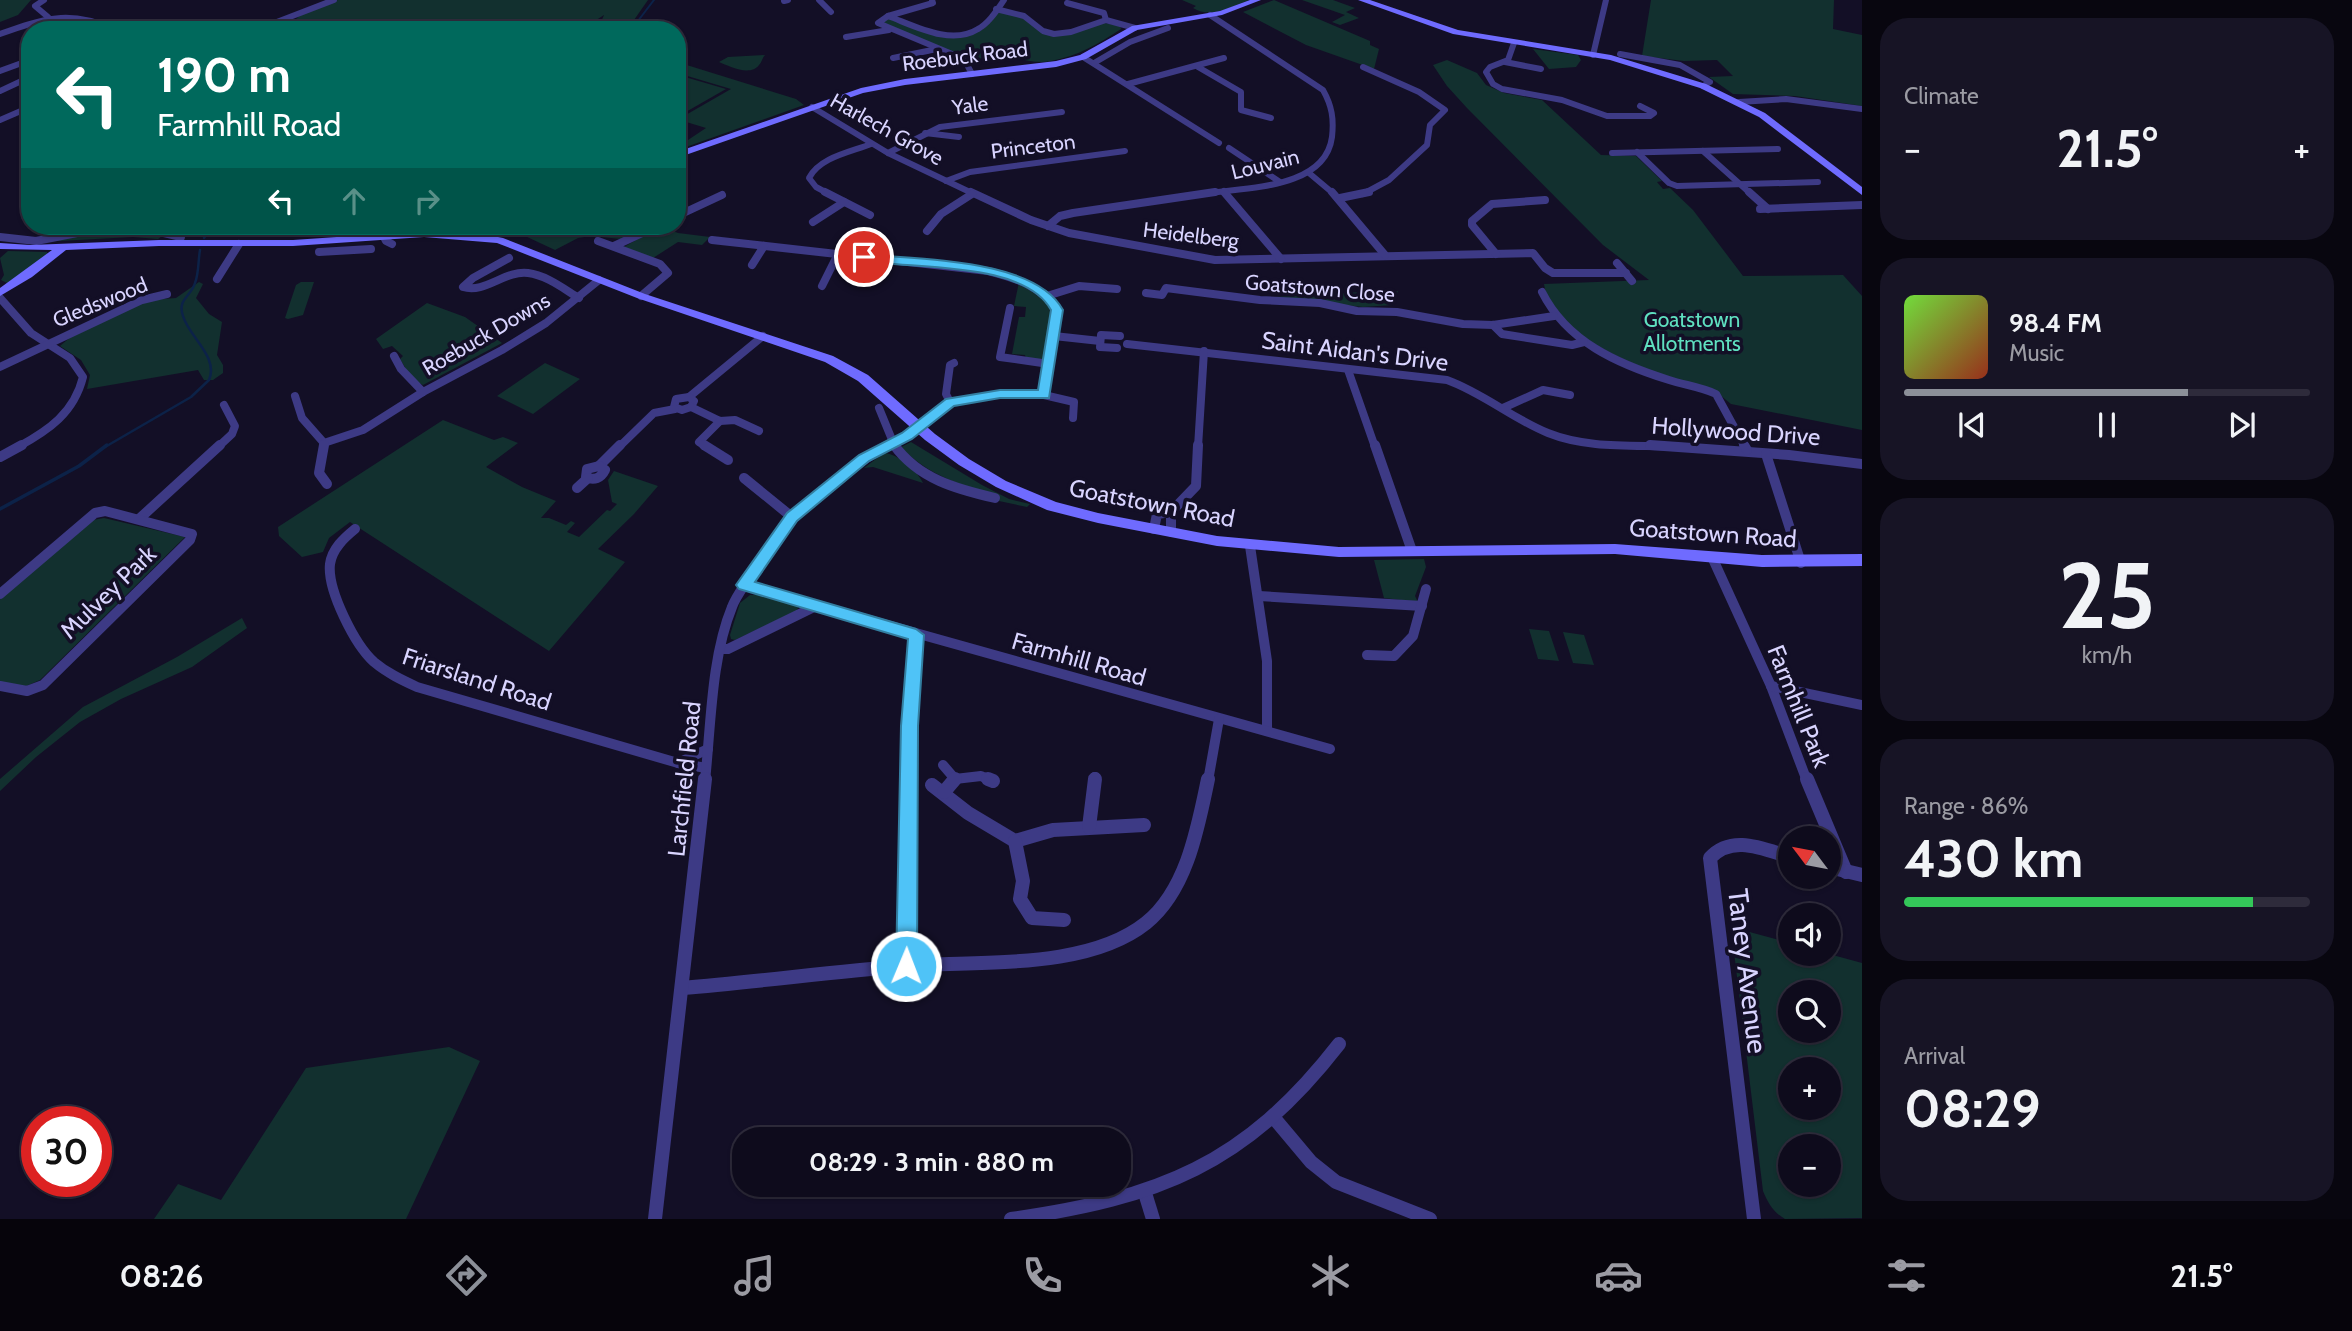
<!DOCTYPE html>
<meta charset="utf-8">
<style>
body{margin:0;font-family:Cabin,sans-serif;background:#171425;color:#f1f3f6;height:100vh;display:flex;flex-direction:column;font-size:26px;white-space:nowrap}
*{box-sizing:border-box;margin:0}
p{font-size:23px;color:#9b9ba3}
.icon{flex:none;width:38px;height:38px;fill:none;stroke:currentColor;stroke-width:2;stroke-linecap:round;stroke-linejoin:round}
.map{position:relative;flex:1;overflow:hidden}
.side{display:flex;flex-direction:column;gap:18px;padding:18px;background:#08060f;width:490px}
.side>*{flex:none}
.guide{position:absolute;left:21px;top:21px;width:665px;height:214px;border-radius:28px;box-shadow:0 2px 5px #0004,0 0 0 2px #2e2b3b;background:#00695c;color:#fff;overflow:hidden}
.needle{width:46px;rotate:302deg}
.controls{position:absolute;left:1778px;top:826px;display:grid;gap:14px}
.controls a{display:grid;place-items:center;width:63px;height:63px;border-radius:50%;background:#0e0b1c;box-shadow:0 2px 5px #0004,0 0 0 2px #2e2b3b;font-size:35px}
.speed{position:absolute;left:21px;top:1106px;display:flex;gap:14px;font-size:35px;font-weight:700;text-align:center}
.speed>*{display:grid;place-content:center;width:91px;height:91px;border-radius:50%;background:#0e0b1c;box-shadow:0 2px 5px #0004,0 0 0 2px #2e2b3b;line-height:1}
.speed .limit{border:10px solid #d22;background:#fff;color:#111}
.pin{position:absolute;display:grid;place-items:center;width:60px;height:60px;color:#fff;margin:-30px;border:4px solid #fff;border-radius:50%;box-shadow:0 2px 7px #0007}
.me{position:absolute;width:77px;margin:-38px;rotate:1deg;stroke-linejoin:round;filter:drop-shadow(0 0 5px #0008)}
.turn{display:flex;align-items:center;gap:24px;height:147px;padding:0 21px;font-size:32px}
.turn .icon{width:91px;height:91px;stroke-width:2.5}
.turn b{display:block;font-size:49px;line-height:60px}
.lanes{display:flex;align-items:center;height:66px;padding:0 21px;background:#0003;justify-content:center;gap:35px;direction:ltr}
.lanes .off{opacity:.35}
.big{font-size:52px;font-weight:800;line-height:1.1}
.side .widget{flex:1;display:flex;flex-direction:column;justify-content:center;gap:10px;min-width:0;padding:0 24px;border-radius:28px;background:#171425}
.side .dial{align-items:center;gap:0}
.dial b{font-size:91px;line-height:1}
.song{display:flex;align-items:center;gap:21px}
.cover{width:84px;height:84px;border-radius:10px;background:linear-gradient(135deg,hsl(100 70% 55%),hsl(10 70% 35%))}
.played{height:7px;border-radius:4px;background:linear-gradient(90deg,#8c9099 70%,#2e2b3b 70%)}
.keys{display:flex;justify-content:space-around;direction:ltr}
.heat{display:flex;justify-content:space-between;align-items:center;font-size:38px;direction:ltr}
.charge{height:10px;border-radius:5px;background:linear-gradient(90deg,#34c759 86%,#2e2b3b 0)}
.trip{position:absolute;left:732px;top:1127px;width:399px;height:70px;border-radius:28px;background:#0e0b1c;box-shadow:0 2px 5px #0004,0 0 0 2px #2e2b3b;font-weight:800;line-height:70px;text-align:center}
.dock{display:flex;height:112px;justify-content:space-around;align-items:center;background:#06040b;color:#9b9ba3}
.dock .icon{width:49px;height:49px}
.dock .on{color:#8c9099}
.dock b{font-size:32px;color:#f1f3f6}
main{display:flex;flex:1;min-height:0}
.map>svg:first-child{display:block}
.green{fill:#12302f;fill-rule:evenodd}
.lines{fill:none;stroke-linecap:round;stroke-linejoin:round}
.stream-far2{stroke:#0c2248;stroke-width:2}
.stream-far1{stroke:#0c2248;stroke-width:2.5}
.stream{stroke:#0c2248;stroke-width:3.5}
.street-far3{stroke:#3d3a85;stroke-width:6}
.street-far2{stroke:#3d3a85;stroke-width:8}
.street-far1{stroke:#3d3a85;stroke-width:10}
.street{stroke:#3d3a85;stroke-width:14}
.secondary{fill:#6f6bff;fill-rule:evenodd}
.route{fill:#4fc3f7;stroke:#337fa1;stroke-width:2}
.labels{text-anchor:middle;dominant-baseline:central;stroke-width:7;stroke-linejoin:round;paint-order:stroke}
.far-street-label{font-size:21px;fill:#d9d4ff;stroke:#130f26}
.far-park-label{font-size:21px;fill:#5fe0c0;stroke:#130f26}
.street-label{font-size:24px;fill:#d9d4ff;stroke:#130f26}
.near-street-label{font-size:28px;fill:#d9d4ff;stroke:#130f26}
</style>
<main>
<div class="map">
<svg width="1862" height="1219" viewBox="0 0 1862 1219">
<rect width="100%" height="100%" fill="#130f26"/>
<g class="green">
<polygon points="0,0 31,0 18,15 0,22"/>
<path d="M338,0H648L627,30C616,30 609,29 601,22L604,15L581,30H262L295,20L303,13Z"/>
<path d="M1182,0H1249C1231,7 1211,19 1193,8L1196,6Z"/>
<polygon points="1274,0 1370,41 1370,45 1379,49 1374,69 1306,45 1243,12"/>
<polygon points="1302,0 1333,0 1355,8 1346,12 1359,18 1340,25 1332,22 1345,15"/>
<polygon points="1651,0 1834,0 1833,29 1862,35 1862,106 1795,96 1733,94 1709,77 1733,76 1717,60 1684,61 1642,56"/>
<path d="M998,12L1023,17L1052,36L1100,22L1120,26L1121,29C1098,44 1078,56 1051,61C1022,67 993,41 973,65L965,57L887,27L882,20L890,18L941,35L982,30Z"/>
<polygon points="1533,49 1578,55 1581,60 1576,67 1549,69"/>
<path d="M765,55C762,58 762,62 759,65C750,77 729,66 719,62L728,57Z"/>
<path d="M1447,60L1477,73L1486,85L1504,93L1542,100L1601,155L1636,156L1662,181L1657,182L1663,189L1670,188L1693,210L1743,276L1843,275L1862,296V430L1731,404L1720,395C1671,378 1553,345 1544,284L1649,280L1603,245L1467,108L1447,86L1433,65Z"/>
<polygon points="677,62 796,99 804,105 686,147 682,144 706,128 683,121 677,124 677,120 731,89 684,75 677,78"/>
<polygon points="685,77 726,89 677,117 677,81"/>
<polygon points="539,226 626,226 639,230 621,239 591,236 578,238 555,250 525,236 529,230"/>
<polygon points="660,226 678,233 710,237 702,245 678,242 653,258 624,247"/>
<polygon points="114,227 138,229 162,236 158,239 133,237 40,242"/>
<polygon points="8,251 47,252 47,258 7,283 1,280 4,275 0,258"/>
<polygon points="199,282 203,284 196,298 209,314 222,322 217,355 223,365 223,373 213,380 204,380 198,370 87,389 90,375 81,360 60,346 73,335 148,300 176,298"/>
<polygon points="301,282 314,282 303,315 288,319 285,318 296,285"/>
<path d="M1019,282C1053,302 1053,305 1049,344H1046L1044,355L1047,356L1043,360L1026,359L1025,355L1012,354L1019,317H1025L1026,307L1014,306Z"/>
<polygon points="1380,291 1398,291 1393,305 1363,307 1274,297"/>
<polygon points="427,303 465,317 502,343 423,385 412,379 400,359 403,356 392,346 383,349 376,339"/>
<polygon points="545,363 580,379 533,414 497,396"/>
<polygon points="443,420 494,440 503,437 518,443 486,467 522,487 556,501 541,518 549,518 566,525 571,521 575,523 567,532 579,537 607,510 610,511 617,504 612,502 608,480 614,471 658,486 634,514 598,549 625,562 549,651 350,522 329,538 323,552 302,557 279,536 278,527"/>
<path d="M911,442L982,485L1009,499L1030,504L1027,507L999,501L998,496C963,486 927,475 901,447Z"/>
<path d="M884,453C898,454 917,470 923,483L873,467L864,468Z"/>
<polygon points="104,518 185,537 40,680 24,687 0,683 0,599 93,520"/>
<polygon points="1424,559 1426,567 1415,596 1418,602 1384,598 1374,560"/>
<polygon points="750,595 761,595 796,604 798,608 796,611 735,640 731,639 730,635 740,603"/>
<polygon points="242,618 247,628 192,667 121,699 80,722 36,757 0,791 0,779 83,707 177,657"/>
<polygon points="1529,629 1549,631 1559,661 1538,659"/>
<polygon points="1563,632 1584,635 1594,665 1573,663"/>
<path d="M1731,927L1790,943V954H1829L1862,963V1218L1785,1219C1773,1212 1768,1203 1763,1191ZM1829,992V1031H1790V992ZM1829,1069V1108H1790V1069ZM1790,1146H1829V1185H1790Z"/>
<polygon points="449,1047 480,1061 406,1219 154,1219 178,1184 221,1200 306,1068"/>
</g>
<g class="lines">
<polyline class="stream-far2" points="631,30 654,0"/>
<g class="stream-far1">
<polyline points="204,238 212,226"/>
<path d="M105,447L191,397L209,380C219,357 189,337 183,316C177,299 191,297 195,283C199,273 198,261 200,250"/>
</g>
<polyline class="stream" points="0,509 79,466 107,445"/>
<g class="street-far3">
<polyline points="44,0 35,6 48,17"/>
<polyline points="819,0 831,12"/>
<path d="M932,0L933,3L888,16C915,26 951,46 978,29C989,23 997,10 1004,0"/>
<polyline points="784,1 788,0"/>
<polyline points="1067,3 1104,13 1106,20 1135,28"/>
<polyline points="996,9 1024,16 1043,31 1054,34 1071,32 1106,20"/>
<polyline points="888,16 878,23 964,59 972,74"/>
<polyline points="110,30 136,27 150,30"/>
<polyline points="256,30 334,0"/>
<path d="M0,34C42,19 70,9 112,29"/>
<polyline points="846,37 889,30"/>
<polyline points="1514,43 1508,60 1490,67 1486,72 1493,84 1502,89 1562,100 1607,116 1650,116 1654,113 1640,106"/>
<polyline points="1620,54 1680,65 1710,82 1703,86"/>
<polyline points="1593,55 1606,0"/>
<polyline points="1083,57 1219,143"/>
<polyline points="893,58 937,49"/>
<polyline points="1505,62 1541,69"/>
<polyline points="1094,63 1130,42 1168,28"/>
<polyline points="1198,67 1241,92 1241,110 1271,118"/>
<polyline points="1363,67 1419,92 1445,110 1430,125 1427,145 1389,180 1363,194"/>
<polyline points="0,71 30,60"/>
<polyline points="1128,84 1224,58"/>
<polyline points="0,91 30,77"/>
<polyline points="1739,102 1786,99 1862,109"/>
<polyline points="812,107 888,153 974,194"/>
<polyline points="0,120 30,107"/>
<polyline points="925,133 959,137"/>
<polyline points="1229,148 1280,182"/>
<polyline points="1703,151 1751,194"/>
<polyline points="1637,152 1669,183 1677,186 1818,182"/>
<polyline points="888,153 940,127 1062,112"/>
<polyline points="1612,153 1778,149"/>
<polyline points="1309,173 1334,194"/>
<polyline points="946,181 970,172 1125,151"/>
<path d="M829,194L816,187L809,178C820,157 851,152 871,144"/>
<path d="M1203,194C1244,187 1325,190 1332,137C1334,119 1332,106 1323,90L1210,15"/>
</g>
<g class="street-far2">
<polyline points="825,192 870,215"/>
<polyline points="971,192 1031,220 1069,233 1215,260 1533,253 1545,268 1553,273 1626,273"/>
<polyline points="1224,192 1281,259"/>
<polyline points="1332,192 1385,255"/>
<polyline points="1749,192 1768,209"/>
<polyline points="1340,198 1369,192"/>
<polyline points="1760,209 1862,205"/>
<polyline points="677,216 722,195"/>
<polyline points="813,222 844,202"/>
<polyline points="134,226 181,237"/>
<polyline points="1048,226 1060,216 1073,213 1215,192"/>
<polyline points="927,231 941,214 972,194"/>
<polyline points="383,235 386,241 392,244"/>
<polyline points="0,237 36,241 113,226"/>
<path d="M712,240L988,271C1016,278 1041,286 1057,311L1044,395"/>
<polyline points="598,241 660,264 668,273 641,296"/>
<polyline points="614,246 657,226"/>
<polyline points="319,252 371,249"/>
<polyline points="1496,254 1472,225 1472,221 1492,204 1545,200"/>
<path d="M509,258L473,278L463,287C485,294 505,270 528,273C546,275 564,289 579,298"/>
<polyline points="1617,263 1632,281"/>
<polyline points="752,265 764,246"/>
<polyline points="217,279 239,244"/>
<polyline points="822,286 838,254"/>
<path d="M1542,292C1567,342 1618,364 1669,380C1684,385 1701,387 1716,394L1745,447"/>
<polyline points="1146,293 1162,295 1166,288 1260,300 1320,303 1357,311 1397,312 1463,324 1493,325 1554,316"/>
<polyline points="1047,296 1079,286 1117,289"/>
<path d="M0,298L31,333L70,358L83,377C74,413 49,430 18,447"/>
<polyline points="1010,308 1000,357 1049,364"/>
<polyline points="1493,325 1502,334 1572,345 1584,342"/>
<polyline points="1054,336 1100,341"/>
<path d="M1127,344L1447,380C1483,393 1513,419 1548,433C1590,450 1640,444 1684,447"/>
<polyline points="1117,348 1100,347 1101,335 1120,336"/>
<polyline points="394,356 401,369 423,392"/>
<polyline points="0,367 142,300 167,294"/>
<polyline points="1348,370 1375,447"/>
<polyline points="295,396 302,418 324,443 323,447"/>
<polyline points="689,397 763,336"/>
<polygon points="689,397 694,401 691,407 682,410 674,407 676,399"/>
<polyline points="950,402 946,394 950,365 954,363"/>
<polyline points="691,407 720,421 735,420 759,431"/>
<polyline points="879,408 895,447"/>
<polyline points="1503,408 1543,390 1570,395"/>
<polyline points="324,443 363,430 423,392 502,350 546,323 599,280"/>
<polyline points="218,447 232,434 235,426 224,405"/>
<polyline points="619,447 654,413 675,409"/>
<polyline points="707,447 699,442 720,421"/>
<polyline points="885,447 907,436 950,402 1001,394 1044,395 1074,402 1073,418"/>
<polyline points="1198,447 1204,351"/>
</g>
<g class="street-far1">
<polyline points="324,445 319,473 327,484"/>
<polyline points="704,445 728,460"/>
<path d="M894,445C919,479 956,489 995,498"/>
<polyline points="1375,445 1412,551"/>
<polyline points="1650,445 1789,455 1862,464"/>
<polyline points="1744,445 1747,450"/>
<polyline points="1766,454 1801,563"/>
<polyline points="0,457 22,445"/>
<polyline points="599,466 620,445"/>
<path d="M599,466L605,470C601,478 594,481 586,477L587,469Z"/>
<polyline points="744,478 792,517"/>
<polyline points="577,488 588,478"/>
<polyline points="139,519 220,445"/>
<path d="M355,529C344,538 332,549 330,564C327,590 355,645 374,662C387,673 402,680 417,687L678,763L706,768"/>
<polyline points="1154,529 1157,514 1171,512"/>
<polyline points="1171,532 1171,512 1196,486 1198,445"/>
<polyline points="1250,546 1267,661 1267,731"/>
<polyline points="1712,557 1771,686 1807,781"/>
<polyline points="744,585 1330,749"/>
<polyline points="0,594 95,513 105,511 192,534 190,540 43,685 27,691 0,686"/>
<polyline points="1259,596 1422,606"/>
<polyline points="720,649 728,649 816,606"/>
<polyline points="1367,655 1394,656 1413,636 1426,589"/>
<polyline points="1771,686 1862,705"/>
<polyline points="678,763 708,749"/>
<polyline points="943,765 955,779 954,781"/>
<polyline points="955,779 981,776 992,781"/>
<path d="M705,781C711,726 711,658 732,607C736,596 745,585 751,575C784,521 832,475 889,445"/>
<polyline points="909,781 916,635"/>
<polyline points="1095,781 1095,777"/>
<polyline points="1208,781 1219,719"/>
</g>
<g class="street">
<polyline points="988,779 993,781"/>
<polyline points="1807,779 1846,872"/>
<polyline points="932,785 968,813 1015,841 1053,830 1144,825"/>
<polyline points="944,792 955,779"/>
<polyline points="1089,827 1095,779"/>
<polyline points="1015,841 1023,881 1020,899 1032,918 1064,920"/>
<polyline points="1829,867 1862,875"/>
<polyline points="907,966 909,779"/>
<path d="M682,988C756,982 830,972 904,966C977,960 1086,971 1146,923C1187,890 1198,827 1208,779"/>
<polyline points="1274,1118 1311,1162 1336,1182 1430,1219"/>
<polyline points="1145,1193 1153,1219"/>
<polyline points="655,1219 705,779"/>
<path d="M1011,1219C1159,1198 1245,1165 1339,1044"/>
<path d="M1754,1219L1710,858C1732,834 1763,849 1790,857"/>
</g>
<g class="secondary">
<polygon points="1250,0 1261,0 1222,15 1137,30 1086,59 1056,67 905,85 863,93 677,158 677,152 861,88 905,79 1056,61 1080,55 1132,26 1220,11"/>
<polygon points="1358,0 1370,0 1458,30 1611,55 1706,84 1765,113 1862,187 1862,195 1759,117 1700,88 1610,60 1453,34"/>
<polygon points="499,226 528,226 523,229 483,234 503,238 645,294 833,356 868,375 935,434 969,459 1006,481 1056,502 1098,513 1217,536 1339,547 1615,544 1762,555 1862,554 1862,566 1762,567 1615,554 1339,557 1217,546 1098,523 1047,510 996,487 959,465 925,440 858,381 825,362 637,298 497,243 424,237 293,246 159,246 66,250 32,277 0,296 0,288 52,250 0,249 0,243 30,245 159,240 293,240 424,231 482,234 478,231 479,229"/>
</g>
</g>
<path class="route" d="M864,254C918,260 1035,258 1063,310L1049,398H1000L954,406L912,439L869,461L797,521L755,582L916,629L924,635L918,726L917,966L914,973L906,976L899,973L896,966L901,726L908,639L739,589L736,585L787,513L859,455L902,433L946,399L1000,390H1038L1051,310C1024,260 910,270 860,260L858,257Z"/>
<g class="labels">
<g class="far-street-label">
<text transform="translate(965 56) rotate(-7)">Roebuck Road</text>
<text transform="translate(970 105) rotate(-7)">Yale</text>
<text transform="translate(887 129) rotate(29)">Harlech Grove</text>
<text transform="translate(1033 146) rotate(-7)">Princeton</text>
<text transform="translate(1265 164) rotate(-14)">Louvain</text>
<text transform="translate(1191 235) rotate(7)">Heidelberg</text>
<text transform="translate(1320 288) rotate(5)">Goatstown Close</text>
<text transform="translate(100 302) rotate(-22)">Gledswood</text>
<text transform="translate(486 334) rotate(-30)">Roebuck Downs</text>
</g>
<g class="far-park-label">
<text x="1692" y="319">Goatstown<tspan x="1692" dy="24">Allotments</tspan></text>
</g>
<g class="street-label">
<text transform="translate(1355 351) rotate(7)">Saint Aidan's Drive</text>
<text transform="translate(1736 431) rotate(4)">Hollywood Drive</text>
<text transform="translate(1152 503) rotate(11)">Goatstown Road</text>
<text transform="translate(1713 533) rotate(4)">Goatstown Road</text>
<text transform="translate(108 592) rotate(-44)">Mulvey Park</text>
<text transform="translate(1079 659) rotate(16)">Farmhill Road</text>
<text transform="translate(477 679) rotate(18)">Friarsland Road</text>
<text transform="translate(1799 706) rotate(68)">Farmhill Park</text>
<text transform="translate(684 779) rotate(-84)">Larchfield Road</text>
</g>
<g class="near-street-label">
<text transform="translate(1748 971) rotate(83)">Taney Avenue</text>
</g>
</g>
</svg>
<div class="controls">
<a><svg class="needle" viewBox="-14 -14 28 28"><path d="M0-13l5 13h-10z" fill="#e53935"/><path d="M0 13l5-13h-10z" fill="#9b9ba3"/></svg></a>
<a><svg class="icon" aria-label="sound" viewBox="0 0 24 24"><path d="M4 9h4l5-4v14l-5-4H4zM17 9q2 3 0 6"/></svg></a>
<a><svg class="icon" aria-label="search" viewBox="0 0 24 24"><circle cx="10" cy="10" r="6"/><path d="M15 15l6 6"/></svg></a>
<a>+</a>
<a>−</a>
</div>
<div class="speed"><div class="limit">30</div></div>
<div class="pin" style="left:864px;top:257px;background:#d93025"><svg class="icon" aria-label="arrive" viewBox="0 0 24 24"><path d="M6 21V4h12l-3 4 3 4H6"/></svg></div>
<svg class="me" style="left:906px;top:966px" viewBox="-20 -20 40 40"><circle r="17" fill="#4fc3f7" stroke="#fff" stroke-width="3"/><path d="M0-11L8 9 0 5-8 9z" fill="#fff"/></svg>
<div class="trip">08:29 · 3 min · 880 m</div>
<div class="guide">
<div class="turn"><svg class="icon" aria-label="left" viewBox="0 0 24 24"><path d="M17 20v-9H6M10 6l-5 5 5 5"/></svg><div><b>190 m</b>Farmhill Road</div></div>
<div class="lanes"><svg class="icon" aria-label="left" viewBox="0 0 24 24"><path d="M17 20v-9H6M10 6l-5 5 5 5"/></svg><svg class="icon off" aria-label="ahead" viewBox="0 0 24 24"><path d="M12 20V5M6 11l6-6 6 6"/></svg><svg class="icon off" aria-label="right" viewBox="0 0 24 24"><path d="M7 20v-9h11M14 6l5 5-5 5"/></svg></div>
</div>
</div>
<section class="side">
<div class="widget"><p>Climate</p>
<div class="heat"><a>−</a><b class="big">21.5°</b><a>+</a></div>
</div>
<div class="widget">
<div class="song"><i class="cover"></i><div><b>98.4 FM</b><p>Music</p></div></div>
<div class="played"></div>
<div class="keys"><svg class="icon" aria-label="previous" viewBox="0 0 24 24"><path d="M18 5L8 12l10 7zM5 5v14"/></svg><svg class="icon" aria-label="pause" viewBox="0 0 24 24"><path d="M8 5v14M16 5v14"/></svg><svg class="icon" aria-label="next" viewBox="0 0 24 24"><path d="M6 5l10 7-10 7zM19 5v14"/></svg></div>
</div>
<div class="widget dial"><b>25</b><p>km/h</p></div>
<div class="widget"><p>Range · 86%</p><b class="big">430 km</b><div class="charge"></div></div>
<div class="widget"><p>Arrival</p><b class="big">08:29</b></div>
</section>
</main>
<nav class="dock">
<b>08:26</b>
<svg class="icon on" aria-label="directions" viewBox="0 0 24 24"><path d="M12 3l9 9-9 9-9-9zM9 14v-3h6M13 9l2 2-2 2"/></svg>
<svg class="icon" aria-label="music" viewBox="0 0 24 24"><path d="M9 18V5l10-2v13"/><circle cx="6" cy="18" r="3"/><circle cx="16" cy="16" r="3"/></svg>
<svg class="icon" aria-label="phone" viewBox="0 0 24 24"><path d="M5 4h4l2 5-3 2q2 4 5 5l2-3 5 2v4C11 20 4 13 5 4z"/></svg>
<svg class="icon" aria-label="climate" viewBox="0 0 24 24"><path d="M12 3v18M4 7l16 10M4 17L20 7"/></svg>
<svg class="icon" aria-label="car" viewBox="0 0 24 24"><path d="M5 17H2v-5l4-1 3-4h7l3 4 3 1v5h-3M9 17h6M6 11h13"/><circle cx="7" cy="17" r="2"/><circle cx="17" cy="17" r="2"/></svg>
<svg class="icon" aria-label="filters" viewBox="0 0 24 24"><path d="M4 7h16M4 17h16"/><circle cx="9" cy="7" r="2"/><circle cx="15" cy="17" r="2"/></svg>
<b>21.5°</b>
</nav>
